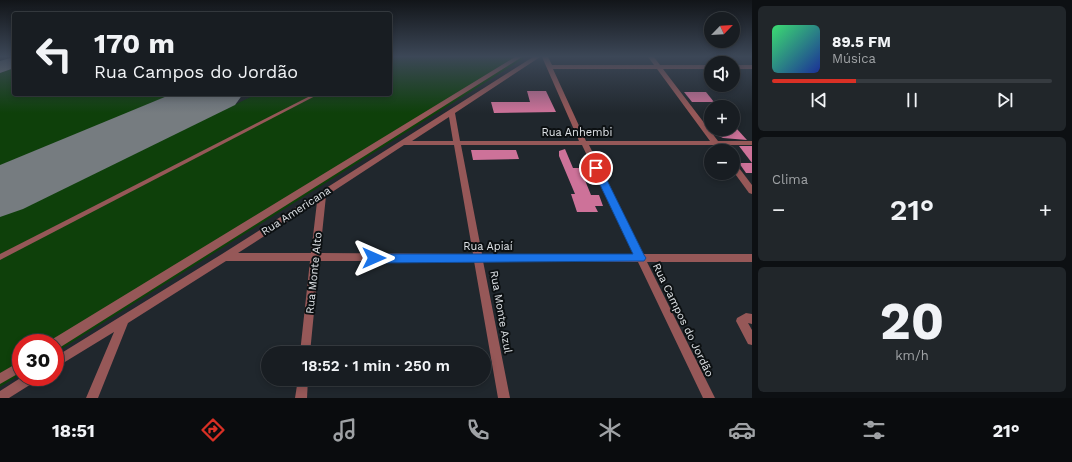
<!DOCTYPE html>
<html lang="pt">
<meta charset="utf-8">
<style>
body{margin:0;font-family:"Work Sans",sans-serif;background:#21262a;color:#f1f3f6;height:100vh;display:flex;flex-direction:column;font-size:15px;white-space:nowrap}
*{box-sizing:border-box;margin:0}
p{font-size:13px;color:#9fa2a5}
.icon{flex:none;width:22px;height:22px;fill:none;stroke:currentColor;stroke-width:2;stroke-linecap:round;stroke-linejoin:round}
.map{position:relative;flex:1;overflow:hidden}
.drawer{display:flex;flex-direction:column;gap:6px;padding:6px;background:#0d1013;width:320px}
.drawer>*{flex:none}
.guide{position:absolute;left:12px;top:12px;width:380px;height:84px;border-radius:4px;box-shadow:0 2px 6px #0003,0 0 0 1px #363b40;background:#181d22;color:#f1f3f6;overflow:hidden}
.needle{width:26px;rotate:65deg}
.buttons{position:absolute;left:704px;top:12px;display:grid;gap:8px}
.buttons a{display:grid;place-items:center;width:36px;height:36px;border-radius:50%;background:#181d22;box-shadow:0 2px 6px #0003,0 0 0 1px #363b40;font-size:20px}
.speed{position:absolute;left:12px;top:334px;display:flex;gap:8px;font-size:20px;font-weight:700;text-align:center}
.speed>*{display:grid;place-content:center;width:52px;height:52px;border-radius:50%;background:#181d22;box-shadow:0 2px 6px #0003,0 0 0 1px #363b40;line-height:1}
.speed .limit{border:6px solid #d22;background:#fff;color:#111}
.pin{position:absolute;display:grid;place-items:center;width:34px;height:34px;color:#fff;margin:-17px;border:2px solid #fff;border-radius:50%;box-shadow:0 1px 4px #0007}
.me{position:absolute;width:44px;margin:-22px;rotate:90deg;stroke-linejoin:round;filter:drop-shadow(0 0 3px #0008)}
.turn{display:flex;align-items:center;gap:14px;height:84px;padding:0 16px;font-size:18px}
.turn .icon{width:52px;height:52px;stroke-width:2.5}
.turn b{display:block;font-size:28px;line-height:34px}
.big{font-size:30px;font-weight:600;line-height:1.1}
.drawer .tile{flex:1;display:flex;flex-direction:column;justify-content:center;gap:6px;min-width:0;padding:0 14px;border-radius:6px;background:#21262a}
.drawer .dial{align-items:center;gap:0}
.dial b{font-size:52px;line-height:1}
.song{display:flex;align-items:center;gap:12px}
.cover{width:48px;height:48px;border-radius:6px;background:linear-gradient(135deg,hsl(140 70% 55%),hsl(230 70% 35%))}
.played{height:4px;border-radius:2px;background:linear-gradient(90deg,#d93025 30%,#363b40 30%)}
.keys{display:flex;justify-content:space-around;direction:ltr}
.heat{display:flex;justify-content:space-between;align-items:center;font-size:22px;direction:ltr}
.trip{position:absolute;left:261px;top:346px;width:230px;height:40px;border-radius:20px;background:#181d22;box-shadow:0 2px 6px #0003,0 0 0 1px #363b40;font-weight:600;line-height:40px;text-align:center}
.menu{display:flex;height:64px;justify-content:space-around;align-items:center;background:#0a0c0e;color:#9fa2a5}
.menu .icon{width:28px;height:28px}
.menu .active{color:#d93025}
.menu b{font-size:18px;color:#f1f3f6}
main{display:flex;flex:1;min-height:0}
.map>svg:first-child{display:block}
.green{fill:#0e400a}
.lines{fill:none;stroke-linecap:round;stroke-linejoin:round}
.taxiway{fill:#767c80;fill-rule:evenodd}
.runway{fill:#767c80;fill-rule:evenodd}
.building{fill:#cd7299}
.service{fill:#965858;fill-rule:evenodd}
.minor{fill:#965858;fill-rule:evenodd}
.route{fill:#1a73e8;stroke:#114b97}
.labels{text-anchor:middle;dominant-baseline:central;stroke-width:4;stroke-linejoin:round;paint-order:stroke}
.street-label{font-size:11px;fill:#dfe3e7;stroke:#0c1012}
</style>
<main>
<div class="map">
<svg width="752" height="398" viewBox="0 0 752 398">
<rect width="100%" height="100%" fill="#20272d"/>
<g class="green">
<polygon points="390,57 526,57 55,353 55,343 21,343 21,374 0,387 0,216 257,94 390,94"/>
<polygon points="14,68 14,94 180,94 0,172 0,73"/>
</g>
<g class="lines">
<polygon class="taxiway" points="14,57 14,68 0,73 0,61"/>
<polygon class="runway" points="172,94 243,94 235,105 23,209 0,217 0,165"/>
</g>
<g class="building">
<polygon points="527,91 546,91 556,112 494,113 491,102 530,102"/>
<polygon points="684,92 706,92 714,102 692,102"/>
<polygon points="711,129 737,129 747,140 723,138 715,134"/>
<polygon points="739,146 752,146 752,163"/>
<polygon points="565,149 573,168 580,168 591,195 599,195 603,206 595,206 598,212 577,212 571,194 575,194 559,156 559,151"/>
<polygon points="471,150 516,150 519,159 473,160"/>
<polygon points="739,163 752,163 752,173 746,173"/>
</g>
<g class="lines">
<polygon class="service" points="314,94 319,94 0,260 0,254"/>
<g class="minor">
<polygon points="515,57 522,57 59,348 55,349 55,343 50,343 51,340"/>
<path d="M533,57H540L455,113L460,141H579L542,57H548L552,65H654L648,57H654L660,65H711V69H663L718,141H752V145H722L726,151H718L714,145H589L643,254H752V262H647L715,398H703L638,262L483,261L510,398H498L474,261H319L310,353H300L310,261H226L128,323L98,398H86L114,332L55,368V357L222,254ZM553,69H657L710,141H586ZM449,117L453,141H412ZM404,145H454L473,254L320,253L326,196ZM461,145H582L634,254H482ZM317,202L311,253H238Z"/>
<rect x="733" y="65" width="19" height="4"/>
<polygon points="733,163 736,164 752,185 752,194 749,193 733,171"/>
<polygon points="746,313 752,314 752,324 748,323 752,330 752,345 748,344 736,321 737,318"/>
<polygon points="21,361 21,372 0,384 0,373"/>
<polygon points="22,377 37,377 36,381 9,398 0,398 0,391"/>
<polygon points="298,379 308,379 307,398 295,398"/>
</g>
</g>
<linearGradient id="sky" x2="0" y2="1"><stop stop-color="#121519"/><stop offset="0.5" stop-color="#3c4757"/><stop offset="1" stop-color="#3c4757" stop-opacity="0"/></linearGradient>
<rect width="752" height="113" fill="url(#sky)"/>
<polygon class="route" points="596,165 601,168 644,255 646,258 644,261 374,263 369,258 374,254 633,254 592,168"/>
<g class="labels">
<g class="street-label">
<text x="577" y="132">Rua Anhembi</text>
<text transform="translate(296 211) rotate(-33)">Rua Americana</text>
<text x="488" y="246">Rua Apiaí</text>
<text transform="translate(314 273) rotate(-84)">Rua Monte Alto</text>
<text transform="translate(501 312) rotate(80)">Rua Monte Azul</text>
<text transform="translate(683 320) rotate(64)">Rua Campos do Jordão</text>
</g>
</g>
</svg>
<div class="buttons">
<a><svg class="needle" viewBox="-14 -14 28 28"><path d="M0-13l5 13h-10z" fill="#e53935"/><path d="M0 13l5-13h-10z" fill="#9fa2a5"/></svg></a>
<a><svg class="icon" aria-label="sound" viewBox="0 0 24 24"><path d="M4 9h4l5-4v14l-5-4H4zM17 9q2 3 0 6"/></svg></a>
<a>+</a>
<a>−</a>
</div>
<div class="speed"><div class="limit">30</div></div>
<div class="pin" style="left:596px;top:168px;background:#d93025"><svg class="icon" aria-label="arrive" viewBox="0 0 24 24"><path d="M6 21V4h12l-3 4 3 4H6"/></svg></div>
<svg class="me" style="left:374px;top:258px" viewBox="-20 -20 40 40"><path d="M0-17L14 15 0 8-14 15z" fill="#1a73e8" stroke="#fff" stroke-width="4"/></svg>
<div class="trip">18:52 · 1 min · 250 m</div>
<div class="guide">
<div class="turn"><svg class="icon" aria-label="left" viewBox="0 0 24 24"><path d="M17 20v-9H6M10 6l-5 5 5 5"/></svg><div><b>170 m</b>Rua Campos do Jordão</div></div>
</div>
</div>
<section class="drawer">
<div class="tile">
<div class="song"><i class="cover"></i><div><b>89.5 FM</b><p>Música</p></div></div>
<div class="played"></div>
<div class="keys"><svg class="icon" aria-label="previous" viewBox="0 0 24 24"><path d="M18 5L8 12l10 7zM5 5v14"/></svg><svg class="icon" aria-label="pause" viewBox="0 0 24 24"><path d="M8 5v14M16 5v14"/></svg><svg class="icon" aria-label="next" viewBox="0 0 24 24"><path d="M6 5l10 7-10 7zM19 5v14"/></svg></div>
</div>
<div class="tile"><p>Clima</p>
<div class="heat"><a>−</a><b class="big">21°</b><a>+</a></div>
</div>
<div class="tile dial"><b>20</b><p>km/h</p></div>
</section>
</main>
<nav class="menu">
<b>18:51</b>
<svg class="icon active" aria-label="directions" viewBox="0 0 24 24"><path d="M12 3l9 9-9 9-9-9zM9 14v-3h6M13 9l2 2-2 2"/></svg>
<svg class="icon" aria-label="music" viewBox="0 0 24 24"><path d="M9 18V5l10-2v13"/><circle cx="6" cy="18" r="3"/><circle cx="16" cy="16" r="3"/></svg>
<svg class="icon" aria-label="phone" viewBox="0 0 24 24"><path d="M5 4h4l2 5-3 2q2 4 5 5l2-3 5 2v4C11 20 4 13 5 4z"/></svg>
<svg class="icon" aria-label="climate" viewBox="0 0 24 24"><path d="M12 3v18M4 7l16 10M4 17L20 7"/></svg>
<svg class="icon" aria-label="car" viewBox="0 0 24 24"><path d="M5 17H2v-5l4-1 3-4h7l3 4 3 1v5h-3M9 17h6M6 11h13"/><circle cx="7" cy="17" r="2"/><circle cx="17" cy="17" r="2"/></svg>
<svg class="icon" aria-label="filters" viewBox="0 0 24 24"><path d="M4 7h16M4 17h16"/><circle cx="9" cy="7" r="2"/><circle cx="15" cy="17" r="2"/></svg>
<b>21°</b>
</nav>
